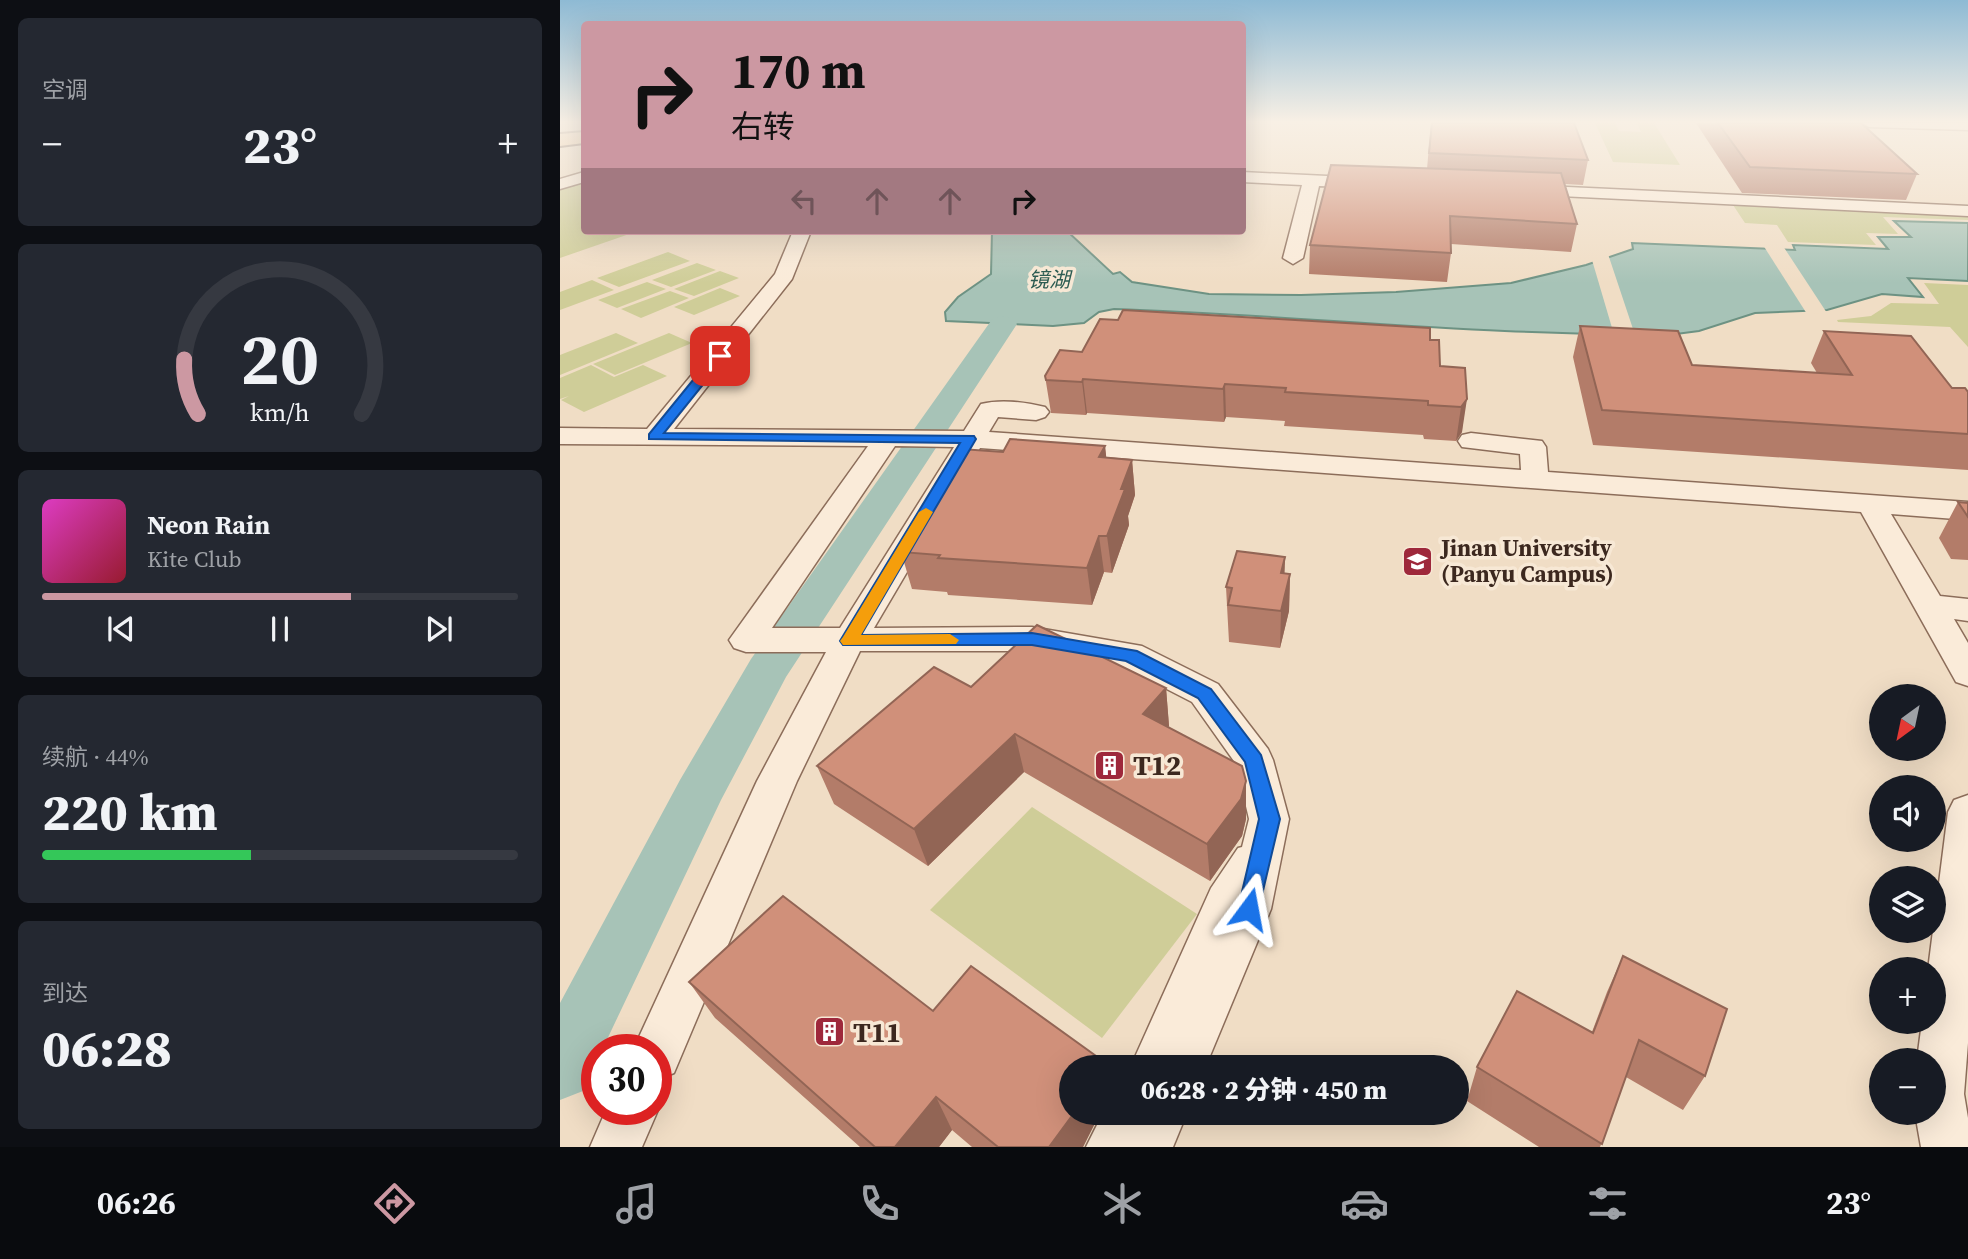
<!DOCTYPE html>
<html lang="zh">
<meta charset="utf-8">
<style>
body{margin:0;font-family:"Source Serif 4","Noto Sans SC",serif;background:#242831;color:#f1f3f6;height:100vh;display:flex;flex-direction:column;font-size:26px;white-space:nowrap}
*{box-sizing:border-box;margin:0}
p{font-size:23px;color:#9ea1a6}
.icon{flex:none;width:38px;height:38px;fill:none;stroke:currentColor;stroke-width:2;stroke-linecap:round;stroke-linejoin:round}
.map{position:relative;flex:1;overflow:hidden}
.sheet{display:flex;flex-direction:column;gap:18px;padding:18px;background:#0d0f14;width:560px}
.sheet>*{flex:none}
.guide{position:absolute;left:21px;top:21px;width:665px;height:214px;border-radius:7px;box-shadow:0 7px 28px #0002;background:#cc98a2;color:#111;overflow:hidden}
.needle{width:46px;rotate:213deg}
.fabs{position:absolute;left:1309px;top:684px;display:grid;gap:14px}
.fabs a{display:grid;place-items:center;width:77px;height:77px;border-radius:50%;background:#171b24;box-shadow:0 7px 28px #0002;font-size:35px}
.speed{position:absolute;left:21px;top:1034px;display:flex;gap:14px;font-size:35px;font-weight:700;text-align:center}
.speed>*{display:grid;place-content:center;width:91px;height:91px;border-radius:50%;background:#171b24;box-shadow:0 7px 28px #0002;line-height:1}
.speed .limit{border:10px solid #d22;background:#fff;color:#111}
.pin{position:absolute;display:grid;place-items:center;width:60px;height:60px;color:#fff;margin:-30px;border-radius:14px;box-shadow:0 4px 10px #0006}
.me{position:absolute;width:77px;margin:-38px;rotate:13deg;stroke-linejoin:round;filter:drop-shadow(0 0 5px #0008)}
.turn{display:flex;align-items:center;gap:24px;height:147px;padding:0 35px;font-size:32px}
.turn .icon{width:91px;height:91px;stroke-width:2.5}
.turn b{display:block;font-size:49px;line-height:60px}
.lanes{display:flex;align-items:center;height:66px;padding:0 35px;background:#0003;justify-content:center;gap:35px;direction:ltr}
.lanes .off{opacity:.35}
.big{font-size:52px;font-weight:800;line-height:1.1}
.sheet .tile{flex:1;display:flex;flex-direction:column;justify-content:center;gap:10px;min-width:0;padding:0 24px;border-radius:10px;background:#242831}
.sheet .dial{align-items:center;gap:0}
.dial svg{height:182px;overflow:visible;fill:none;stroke:#363941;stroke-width:7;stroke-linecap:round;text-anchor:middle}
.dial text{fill:#f1f3f6;stroke:none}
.song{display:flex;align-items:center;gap:21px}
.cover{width:84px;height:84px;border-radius:10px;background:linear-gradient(135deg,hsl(310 70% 55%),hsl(350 70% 35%))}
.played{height:7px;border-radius:4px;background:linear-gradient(90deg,#cc98a2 65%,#363941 65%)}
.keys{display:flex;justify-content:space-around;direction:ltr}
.heat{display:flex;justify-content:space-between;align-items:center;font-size:38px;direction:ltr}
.charge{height:10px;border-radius:5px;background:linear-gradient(90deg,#34c759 44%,#363941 0)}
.trip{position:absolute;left:499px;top:1055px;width:410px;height:70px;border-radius:35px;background:#171b24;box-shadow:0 7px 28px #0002;font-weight:800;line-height:70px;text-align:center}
.tabs{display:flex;height:112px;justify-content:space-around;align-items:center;background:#090b0e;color:#9ea1a6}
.tabs .icon{width:49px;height:49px}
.tabs .selected{color:#cc98a2}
.tabs b{font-size:32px;color:#f1f3f6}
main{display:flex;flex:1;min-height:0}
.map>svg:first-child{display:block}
.green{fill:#cfcd98}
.water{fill:#a7c3b7;stroke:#6d9283;stroke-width:2}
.pier{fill:#f0ddc5}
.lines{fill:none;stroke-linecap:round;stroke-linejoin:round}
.river{fill:#a7c3b7;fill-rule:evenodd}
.minor-casing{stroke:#8c6d5a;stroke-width:3}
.major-casing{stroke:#5a3c2e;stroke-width:4}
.minor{fill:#faebd9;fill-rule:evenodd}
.major{fill:#f4cb9c;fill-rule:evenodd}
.wall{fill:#b37c69}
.shaded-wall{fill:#926555}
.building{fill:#d0907a;stroke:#926555;stroke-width:2}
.route{fill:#1a73e8;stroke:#114b97;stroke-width:2}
.slow{fill:#f59e0b}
.labels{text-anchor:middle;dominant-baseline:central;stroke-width:7;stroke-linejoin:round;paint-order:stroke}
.far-water-label{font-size:21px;font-style:italic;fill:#2d5c52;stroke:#f7e8d5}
.poi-label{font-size:23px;font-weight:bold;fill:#3c281f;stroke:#f7e8d5;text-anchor:start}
.near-poi-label{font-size:28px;font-weight:bold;fill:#3c281f;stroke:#f7e8d5;text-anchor:start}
</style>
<main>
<section class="sheet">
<div class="tile"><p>空调</p>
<div class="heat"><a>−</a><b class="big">23°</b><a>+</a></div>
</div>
<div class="tile dial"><svg viewBox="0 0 100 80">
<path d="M14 69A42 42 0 1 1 86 69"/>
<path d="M14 69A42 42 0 0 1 8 45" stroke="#cc98a2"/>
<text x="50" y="56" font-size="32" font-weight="700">20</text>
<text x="50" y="72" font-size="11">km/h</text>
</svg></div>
<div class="tile">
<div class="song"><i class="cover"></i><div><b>Neon Rain</b><p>Kite Club</p></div></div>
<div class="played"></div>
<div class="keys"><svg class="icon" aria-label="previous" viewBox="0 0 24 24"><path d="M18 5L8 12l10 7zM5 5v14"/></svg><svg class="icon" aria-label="pause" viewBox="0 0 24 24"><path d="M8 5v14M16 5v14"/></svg><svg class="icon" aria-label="next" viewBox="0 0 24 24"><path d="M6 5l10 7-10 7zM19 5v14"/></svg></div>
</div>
<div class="tile"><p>续航 · 44%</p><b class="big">220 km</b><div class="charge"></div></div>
<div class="tile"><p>到达</p><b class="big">06:28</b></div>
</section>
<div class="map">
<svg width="1408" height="1147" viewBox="0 0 1408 1147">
<rect width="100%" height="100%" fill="#f0ddc5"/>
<g class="green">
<polygon points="1035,123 1055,123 1059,131 1081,132 1077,123 1094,123 1120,165 1053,162"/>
<polygon points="24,176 24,231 78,231 0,258 0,183"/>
<polygon points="1173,205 1408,216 1408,220 1323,217 1338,234 1306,233 1316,245 1228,242 1217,225 1185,223"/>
<polygon points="108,252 130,261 59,287 37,278"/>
<polygon points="137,263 156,270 111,287 92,280"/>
<polygon points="160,271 179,278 134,296 114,289"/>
<polygon points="32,280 54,290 0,310 0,292"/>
<polygon points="87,282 106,289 57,308 38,300"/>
<polygon points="1364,283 1408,285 1408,347 1390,327 1278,322 1277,320 1311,316 1331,303 1379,304"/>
<polygon points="160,288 180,296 134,315 114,307"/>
<polygon points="110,291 129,298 81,318 61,309"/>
<polygon points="56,333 78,343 0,375 0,355"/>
<polygon points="109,333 132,343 55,375 33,364"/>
<polygon points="31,365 54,377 83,365 107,376 24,412 1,400 9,396 0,399 0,378"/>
<polygon points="472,807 637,914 542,1038 370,910"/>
</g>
<path class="water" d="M1334,221L1408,223V281L1348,278L1363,297L1322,294L1267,310L1195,313L1139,331L1116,334C928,337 742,315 554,309L539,312L524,323L493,326L386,321L385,312L398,297L431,274L432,231H507L553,274L560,272L572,282L649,294L741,295L836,292L951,283L1026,265L1073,249L1072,243L1235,250L1233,245L1328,249L1318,237H1351Z"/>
<g class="pier">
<polygon points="1203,245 1223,246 1267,313 1247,314"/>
<polygon points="1048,254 1076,338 1055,338 1032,260"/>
</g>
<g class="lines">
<polygon class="river" points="443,316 453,318 457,324 226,677 161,800 42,1050 37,1050 37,1061 23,1091 0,1100 0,1003 120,780 191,659 433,318"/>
<defs>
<g id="minor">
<polygon points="1302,123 1408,123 1408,130 1309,127"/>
<polygon points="24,172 24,182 0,189 0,179"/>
<polygon points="682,172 809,178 817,183 809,188 759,186 743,258 733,264 723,258 742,185 682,182"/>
<polygon points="965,185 1408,206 1408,216 959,194 956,190 959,186"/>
<path d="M233,231H251L232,279L114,429L404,431L421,404C440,399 466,402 485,407L489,412L485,417L476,420L438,417L429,432L961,470L960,454L902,447L898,441L902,435L911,433L982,441L986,447L988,472L1408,502V520L1331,514L1380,596L1408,599V621L1394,619L1408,643V686L1396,682L1301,512L420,448L314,628L472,627L582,646L658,684L708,749L713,760L729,819L711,909L645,1068H570L651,888L678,848L682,847L689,819L676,764L632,702L562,666L472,651H300L237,781L114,1073L96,1080V1050H73L197,781L266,652H186L174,648L169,640L308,446L0,444V428L87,429L215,274ZM335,446L394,447L280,628H212Z"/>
<polygon points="1408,795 1408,1043 1404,1094 1408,1118 1408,1147 1361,1147 1355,1113 1374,1113 1374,1060 1357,1060 1362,1022 1374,1022 1374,970 1368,970 1388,812 1394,800"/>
<polygon points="96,1106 98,1110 82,1147 30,1147 46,1110 96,1110"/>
<polygon points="543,1113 627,1113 613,1147 526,1147"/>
</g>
<polygon id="major" points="24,132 24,143 0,146 0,134"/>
</defs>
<use href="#minor" class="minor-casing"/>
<use href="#major" class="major-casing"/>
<use href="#minor" class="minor"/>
<use href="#major" class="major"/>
</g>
<g class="wall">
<polygon points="871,123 1028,160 1023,185 1005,184 1017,224 1011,252 891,244 891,253 887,282 749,274 750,245 867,169"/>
<polygon points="1136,123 1301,123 1357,174 1346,200 1182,193"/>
<polygon points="1020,326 1132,365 1257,373 1251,363 1264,331 1392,388 1408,392 1408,470 1033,445 1013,357"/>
<polygon points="870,340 880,366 905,368 902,432 896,441 864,439 863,435 724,426 725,421 666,417 664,422 527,413 526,415 491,413 485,376 522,352"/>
<polygon points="545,446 546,458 572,460 575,495 568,516 569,525 552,573 544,572 532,605 388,595 387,592 352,589 341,552 390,473 389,468 443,452"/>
<polygon points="1398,502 1408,503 1408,560 1391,559 1379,538"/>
<polygon points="725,557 724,573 730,574 729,611 720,648 669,642 666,587"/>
<polygon points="606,688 609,726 608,727 686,819 682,836 650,881 464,772 368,866 274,804 257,766"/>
<polygon points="1063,956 1145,1076 1123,1110 1066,1077 1040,1147 979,1147 907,1101 917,1067 1032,1032 1047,992"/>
<polygon points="129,982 373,1011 550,1066 550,1068 511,1068 511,1113 540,1113 523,1147 412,1147 392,1130 379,1147 300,1147 155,1018"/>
</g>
<g class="shaded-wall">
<polygon points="523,379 527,413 526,415 522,382"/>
<polygon points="665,384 666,417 664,422 663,389"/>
<polygon points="907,399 902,432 896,441 901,407"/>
<polygon points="545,446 549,481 539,457"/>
<polygon points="572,460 575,495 568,516 569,525 552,573 547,536 561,489"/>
<polygon points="539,536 544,572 532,605 527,568"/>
<polygon points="725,557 724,593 721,573"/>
<polygon points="730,574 729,611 720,648 721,611"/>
<polygon points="606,688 609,726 587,752 583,714"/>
<polygon points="455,734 464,772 368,866 354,829"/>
<polygon points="686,781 686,819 682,836 650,881 647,844"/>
<polygon points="376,1097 392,1130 379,1147 335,1147"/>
<polygon points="514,1113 540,1113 523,1147 489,1147"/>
</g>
<g class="building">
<polygon points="872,123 1014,123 1028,160 869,153"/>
<polygon points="1158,123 1301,123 1357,174 1190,167"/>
<polygon points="771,165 1001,173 1017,224 890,216 891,253 750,245"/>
<polygon points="563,310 870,328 870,340 879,340 880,366 905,368 907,399 901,407 868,405 868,401 725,392 726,388 665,384 663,389 523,379 522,382 486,380 485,376 500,350 522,352 540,319 558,320"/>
<polygon points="1020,326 1118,331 1132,365 1292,375 1264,331 1351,336 1392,388 1405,388 1408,392 1408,434 1042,410"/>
<polygon points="450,439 545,446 539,457 572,460 561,489 565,489 547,536 539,536 527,568 378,558 380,555 341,552 393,468 389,468 401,449 443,452"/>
<polygon points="1398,502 1408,503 1408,517"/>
<polygon points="677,551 725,557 721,573 730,574 721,611 668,605 672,588 666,587"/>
<polygon points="477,625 606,688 583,714 682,766 686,781 681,799 647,844 455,734 354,829 257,766 374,667 411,687"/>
<polygon points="223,896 373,1011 411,966 550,1066 549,1068 511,1068 511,1113 514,1113 489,1147 438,1147 376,1097 335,1147 315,1147 129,982"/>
<polygon points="1063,956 1167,1009 1145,1076 1079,1040 1042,1144 917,1067 957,991 1033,1033"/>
</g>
<linearGradient id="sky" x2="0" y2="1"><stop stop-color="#8ebad4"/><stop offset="0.43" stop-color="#f8f0e5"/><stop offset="1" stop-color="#f8f0e5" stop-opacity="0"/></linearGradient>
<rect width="1408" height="283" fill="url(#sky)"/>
<polygon class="route" points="160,352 166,356 104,433 414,436 416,439 301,635 472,633 577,651 651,689 701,755 720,819 697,916 689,919 681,916 678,909 699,819 685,762 638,698 566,661 472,645 283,645 280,641 400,443 89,439 89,434 155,353"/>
<polygon class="slow" points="366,508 373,512 301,635 390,634 399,640 396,644 283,645 280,641 283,637 359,512"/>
<defs>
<symbol id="university-square" viewBox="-11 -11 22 22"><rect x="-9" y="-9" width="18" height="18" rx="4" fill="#9e283b" stroke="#f7e8d5"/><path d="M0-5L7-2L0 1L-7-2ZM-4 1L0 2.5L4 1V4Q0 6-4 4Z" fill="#fff"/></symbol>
<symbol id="building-square" viewBox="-11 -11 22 22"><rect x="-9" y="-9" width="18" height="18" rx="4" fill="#9e283b" stroke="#f7e8d5"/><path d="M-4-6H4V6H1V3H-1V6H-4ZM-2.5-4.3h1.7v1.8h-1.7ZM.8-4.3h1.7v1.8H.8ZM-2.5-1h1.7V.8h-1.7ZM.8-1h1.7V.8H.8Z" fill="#fff"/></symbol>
</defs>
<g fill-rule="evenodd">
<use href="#university-square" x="840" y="544" width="35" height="35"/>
<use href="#building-square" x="532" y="748" width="35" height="35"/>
<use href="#building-square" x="252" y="1014" width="35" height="35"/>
</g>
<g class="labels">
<g class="far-water-label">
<text x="489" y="279">镜湖</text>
</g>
<g class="poi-label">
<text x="881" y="548">Jinan University<tspan x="881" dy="26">(Panyu Campus)</tspan></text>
</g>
<g class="near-poi-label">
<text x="573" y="765">T12</text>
<text x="293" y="1032">T11</text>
</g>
</g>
</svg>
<div class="fabs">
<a><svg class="needle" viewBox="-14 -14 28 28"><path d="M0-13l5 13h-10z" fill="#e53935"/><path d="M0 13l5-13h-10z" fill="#9ea1a6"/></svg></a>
<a><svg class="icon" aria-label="sound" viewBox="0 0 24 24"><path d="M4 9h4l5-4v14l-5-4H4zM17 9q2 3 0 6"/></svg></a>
<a><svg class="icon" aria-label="layers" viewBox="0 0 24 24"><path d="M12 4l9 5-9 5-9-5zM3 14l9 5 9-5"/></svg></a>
<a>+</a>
<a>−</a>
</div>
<div class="speed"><div class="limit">30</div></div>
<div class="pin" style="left:160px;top:356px;background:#d93025"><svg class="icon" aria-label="arrive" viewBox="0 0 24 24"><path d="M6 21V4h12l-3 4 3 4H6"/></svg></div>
<svg class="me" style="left:689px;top:909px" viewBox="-20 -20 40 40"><path d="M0-17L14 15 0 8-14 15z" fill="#1a73e8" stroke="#fff" stroke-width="4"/></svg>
<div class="trip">06:28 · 2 分钟 · 450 m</div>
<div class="guide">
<div class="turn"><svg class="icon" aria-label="right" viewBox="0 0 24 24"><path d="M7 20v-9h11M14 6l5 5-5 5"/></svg><div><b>170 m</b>右转</div></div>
<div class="lanes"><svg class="icon off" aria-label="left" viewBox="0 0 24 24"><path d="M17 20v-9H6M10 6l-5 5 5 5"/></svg><svg class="icon off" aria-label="ahead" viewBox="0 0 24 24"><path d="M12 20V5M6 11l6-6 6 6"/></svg><svg class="icon off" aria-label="ahead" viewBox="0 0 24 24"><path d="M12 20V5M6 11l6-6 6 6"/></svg><svg class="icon" aria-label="right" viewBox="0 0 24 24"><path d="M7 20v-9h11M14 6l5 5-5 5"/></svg></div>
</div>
</div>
</main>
<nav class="tabs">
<b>06:26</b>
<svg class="icon selected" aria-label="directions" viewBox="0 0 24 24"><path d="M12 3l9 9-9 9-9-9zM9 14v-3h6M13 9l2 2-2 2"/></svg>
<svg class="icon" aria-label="music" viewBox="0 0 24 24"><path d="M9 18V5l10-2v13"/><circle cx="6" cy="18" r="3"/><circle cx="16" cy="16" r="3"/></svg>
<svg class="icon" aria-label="phone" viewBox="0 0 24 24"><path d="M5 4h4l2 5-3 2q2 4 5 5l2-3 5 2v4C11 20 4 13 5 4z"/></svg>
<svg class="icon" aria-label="climate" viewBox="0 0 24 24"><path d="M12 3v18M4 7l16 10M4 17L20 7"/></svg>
<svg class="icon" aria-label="car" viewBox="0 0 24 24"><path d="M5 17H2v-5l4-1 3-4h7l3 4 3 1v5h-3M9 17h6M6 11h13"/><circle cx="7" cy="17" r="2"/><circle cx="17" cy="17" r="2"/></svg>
<svg class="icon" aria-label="filters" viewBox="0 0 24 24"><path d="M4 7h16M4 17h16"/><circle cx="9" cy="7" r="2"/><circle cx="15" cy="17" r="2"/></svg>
<b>23°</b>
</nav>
